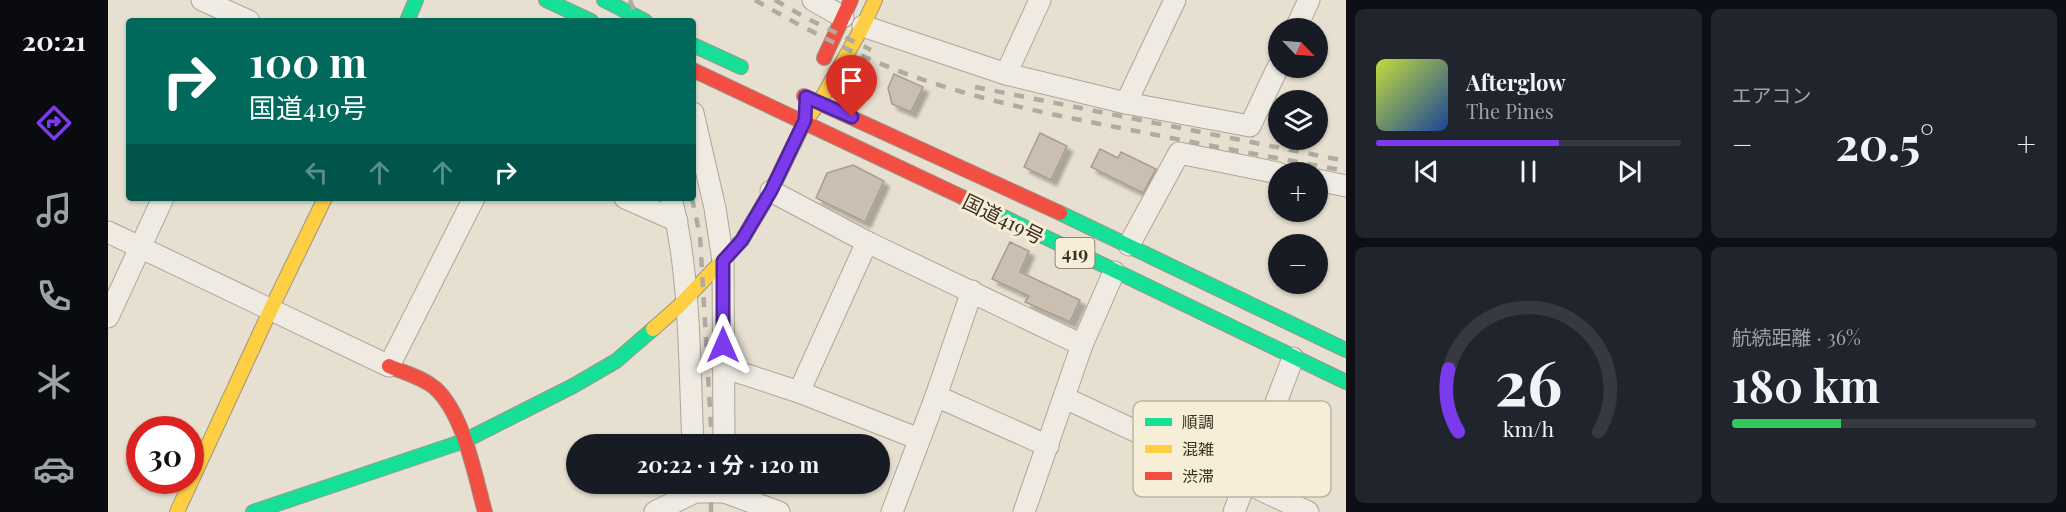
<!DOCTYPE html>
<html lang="ja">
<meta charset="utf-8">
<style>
body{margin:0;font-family:"Playfair Display","Noto Sans JP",serif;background:#20242c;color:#f1f3f6;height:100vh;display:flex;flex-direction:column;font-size:22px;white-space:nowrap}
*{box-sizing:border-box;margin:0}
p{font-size:20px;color:#9ea1a6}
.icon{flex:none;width:33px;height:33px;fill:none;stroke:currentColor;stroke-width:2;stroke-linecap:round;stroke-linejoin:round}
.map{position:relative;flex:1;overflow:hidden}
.sheet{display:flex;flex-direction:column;gap:9px;padding:9px;background:#0d0f14;width:720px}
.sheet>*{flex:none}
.guide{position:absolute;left:18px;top:18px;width:570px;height:183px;border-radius:6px;box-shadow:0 2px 4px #0004;background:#00695c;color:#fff;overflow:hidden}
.needle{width:39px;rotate:115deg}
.buttons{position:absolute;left:1160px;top:18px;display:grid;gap:12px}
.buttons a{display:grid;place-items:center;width:60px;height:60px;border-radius:50%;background:#171b24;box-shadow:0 2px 4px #0004;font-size:30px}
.speed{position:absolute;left:18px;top:416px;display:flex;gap:12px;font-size:30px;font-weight:700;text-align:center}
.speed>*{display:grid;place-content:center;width:78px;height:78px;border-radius:50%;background:#171b24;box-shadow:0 2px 4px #0004;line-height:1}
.speed .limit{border:9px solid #d22;background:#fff;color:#111}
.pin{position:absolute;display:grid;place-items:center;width:51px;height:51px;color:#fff;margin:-62px -26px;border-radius:50% 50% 50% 0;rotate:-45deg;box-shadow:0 0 6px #0007}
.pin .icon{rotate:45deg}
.me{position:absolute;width:66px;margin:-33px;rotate:0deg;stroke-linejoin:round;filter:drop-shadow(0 0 4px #0008)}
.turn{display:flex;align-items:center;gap:21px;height:126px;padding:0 24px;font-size:27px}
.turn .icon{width:78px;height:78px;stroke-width:2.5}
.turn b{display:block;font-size:42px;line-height:51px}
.lanes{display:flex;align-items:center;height:57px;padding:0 24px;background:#0003;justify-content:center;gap:30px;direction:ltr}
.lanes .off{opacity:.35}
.big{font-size:45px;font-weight:700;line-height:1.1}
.sheet .card{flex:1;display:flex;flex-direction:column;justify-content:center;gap:9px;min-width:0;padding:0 21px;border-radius:9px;background:#20242c}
.sheet .dial{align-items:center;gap:0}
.dial svg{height:156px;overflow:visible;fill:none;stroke:#363941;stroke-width:7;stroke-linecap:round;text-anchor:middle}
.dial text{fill:#f1f3f6;stroke:none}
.song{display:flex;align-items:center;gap:18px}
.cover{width:72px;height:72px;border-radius:9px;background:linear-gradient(135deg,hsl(70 70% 55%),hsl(220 70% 35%))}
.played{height:6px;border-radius:3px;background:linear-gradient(90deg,#7c3aed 60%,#363941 60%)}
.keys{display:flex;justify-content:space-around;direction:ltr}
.heat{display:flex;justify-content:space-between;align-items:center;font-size:33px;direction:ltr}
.charge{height:9px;border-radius:4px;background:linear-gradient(90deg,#34c759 36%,#363941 0)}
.sheet .tiles{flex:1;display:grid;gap:9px;grid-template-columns:repeat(2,1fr)}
.trip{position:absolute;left:458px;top:434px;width:324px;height:60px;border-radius:30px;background:#171b24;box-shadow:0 2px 4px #0004;font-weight:700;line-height:60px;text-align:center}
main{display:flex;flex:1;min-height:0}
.tabs{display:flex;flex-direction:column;width:108px;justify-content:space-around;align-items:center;background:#090b0e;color:#9ea1a6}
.tabs .icon{width:42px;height:42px}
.tabs .active{color:#7c3aed}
.tabs b{font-size:27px;color:#f1f3f6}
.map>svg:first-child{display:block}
.building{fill:#cbbfb2;stroke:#a89c90;stroke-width:1.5;filter:url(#shadow)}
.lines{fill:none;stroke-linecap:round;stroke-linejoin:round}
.street-casing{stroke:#ada599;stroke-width:23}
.fast-casing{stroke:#9c958a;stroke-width:16}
.slow-casing{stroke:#9c958a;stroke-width:16}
.jam-casing{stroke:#9c958a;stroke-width:16}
.street{stroke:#efebe3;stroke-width:21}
.fast{stroke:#16e098;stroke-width:14}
.slow{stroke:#ffcf43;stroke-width:14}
.jam{stroke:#f24e42;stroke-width:14}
.rail{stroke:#afaaa2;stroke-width:4.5;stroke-dasharray:10 10;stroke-linecap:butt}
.route-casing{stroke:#51269a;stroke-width:15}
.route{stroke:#7c3aed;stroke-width:10}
.labels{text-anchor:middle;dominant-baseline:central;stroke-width:6;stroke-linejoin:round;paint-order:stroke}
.shield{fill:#f7eed8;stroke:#756857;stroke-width:1.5}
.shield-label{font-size:18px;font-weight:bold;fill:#3d2e20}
.street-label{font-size:20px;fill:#3d2e20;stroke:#f7eed8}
.key{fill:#f7eed8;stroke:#bfb4a1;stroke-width:1.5}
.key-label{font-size:16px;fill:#3d2e20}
</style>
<main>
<nav class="tabs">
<b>20:21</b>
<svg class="icon active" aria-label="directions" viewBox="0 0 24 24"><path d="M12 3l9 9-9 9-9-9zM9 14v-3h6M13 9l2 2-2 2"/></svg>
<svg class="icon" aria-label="music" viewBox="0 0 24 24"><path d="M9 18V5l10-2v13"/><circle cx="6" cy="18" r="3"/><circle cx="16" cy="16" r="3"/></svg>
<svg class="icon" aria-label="phone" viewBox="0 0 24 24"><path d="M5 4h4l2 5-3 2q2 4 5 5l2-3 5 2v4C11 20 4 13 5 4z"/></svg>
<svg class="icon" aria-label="climate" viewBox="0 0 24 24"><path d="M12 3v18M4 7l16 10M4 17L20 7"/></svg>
<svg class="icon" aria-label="car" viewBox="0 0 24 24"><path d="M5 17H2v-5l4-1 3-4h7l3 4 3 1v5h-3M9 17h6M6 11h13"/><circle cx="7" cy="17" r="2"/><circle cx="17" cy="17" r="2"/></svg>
</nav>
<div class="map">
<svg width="1238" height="512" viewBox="0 0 1238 512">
<defs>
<filter id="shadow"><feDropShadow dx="5.5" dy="5.5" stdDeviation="1.5" flood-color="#0004"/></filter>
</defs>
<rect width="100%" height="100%" fill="#e7e0d1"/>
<g class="building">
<polygon points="786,74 815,87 803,112 784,104 780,88"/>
<polygon points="932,133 959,146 943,180 916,167"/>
<polygon points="992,149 1010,158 1013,152 1048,169 1035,193 983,167"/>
<polygon points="745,165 776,181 757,222 708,198 719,173"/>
<polygon points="902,242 921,251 912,272 972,300 962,322 917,302 921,296 884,279"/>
</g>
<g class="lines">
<defs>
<g id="street">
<polyline points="94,0 141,21"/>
<polyline points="705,0 735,17"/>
<polyline points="755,26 898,74 1018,103 1142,126 1170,67"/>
<polyline points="1188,28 1201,0"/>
<polyline points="898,74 932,0"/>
<polyline points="1018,103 1067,0"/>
<polyline points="585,113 607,208 615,261 616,444"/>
<polyline points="1209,180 1238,186"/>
<polyline points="663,191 759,242"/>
<polyline points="517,198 569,221"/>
<path d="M563,198C583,275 581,364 585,444"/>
<polyline points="0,232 281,366 366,198"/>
<polyline points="1021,245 1071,153 1170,173"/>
<polyline points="0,317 55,198"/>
<polyline points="615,367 691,392 811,439"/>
<polyline points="691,392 759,242 974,345"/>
<polyline points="828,396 940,446"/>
<polyline points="957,398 1200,512"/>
<polyline points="547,512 587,492 616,492 671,512"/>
<polyline points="784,512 828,396 864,291"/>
<polyline points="916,512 974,345 1006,272"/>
<polyline points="1126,512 1185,358"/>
</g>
<g id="fast">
<polyline points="438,0 483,21"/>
<polyline points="496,0 537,21"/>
<polyline points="299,21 308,0"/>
<polyline points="585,45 633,67"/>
<polyline points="854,197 1238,382"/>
<polyline points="952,213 1238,350"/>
<polyline points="145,512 356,441 465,386 508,361 545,329"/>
</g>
<g id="slow">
<polyline points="545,329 570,307 634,240 663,191 697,121 711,103 755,26 767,0"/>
<polyline points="69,512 163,309 217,198"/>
</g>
<g id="jam">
<polyline points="716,58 743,0"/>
<polyline points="585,70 854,197"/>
<polyline points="696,96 952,213"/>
<path d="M281,366C296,373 314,377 327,388C356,414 367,476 377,512"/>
</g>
</defs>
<use href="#street" class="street-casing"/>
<use href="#fast" class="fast-casing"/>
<use href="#slow" class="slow-casing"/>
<use href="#jam" class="jam-casing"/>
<use href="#street" class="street"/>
<use href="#fast" class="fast"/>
<use href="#slow" class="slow"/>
<use href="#jam" class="jam"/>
<g class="rail">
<polyline points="522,0 530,21"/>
<path d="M647,0C704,33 764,64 828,84C893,105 961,118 1028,131C1098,145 1168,158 1238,171"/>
<polyline points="667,0 698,18 763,50"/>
<polyline points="867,87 1238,161"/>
<polyline points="584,198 592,236 604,444"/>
<polyline points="603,512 603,483"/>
</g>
</g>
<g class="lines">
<defs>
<polyline id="route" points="615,345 615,261 634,240 663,191 697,120 698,97 744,117"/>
</defs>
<use href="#route" class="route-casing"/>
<use href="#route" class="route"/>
</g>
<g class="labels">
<rect class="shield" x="947.5" y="238" width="39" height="30" rx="4.5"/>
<g class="shield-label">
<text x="967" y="253">419</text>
</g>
<g class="street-label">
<text transform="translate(896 218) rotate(26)">国道419号</text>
</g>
</g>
<rect x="1025" y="401" width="198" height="96" rx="9" class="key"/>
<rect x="1037" y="418" width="27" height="8" fill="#16e098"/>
<rect x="1037" y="445" width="27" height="8" fill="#ffcf43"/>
<rect x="1037" y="472" width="27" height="8" fill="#f24e42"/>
<g class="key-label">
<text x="1074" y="428">順調</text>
<text x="1074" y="455">混雑</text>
<text x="1074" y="482">渋滞</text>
</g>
</svg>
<div class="buttons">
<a><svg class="needle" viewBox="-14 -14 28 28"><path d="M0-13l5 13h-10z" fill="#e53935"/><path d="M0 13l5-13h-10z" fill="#9ea1a6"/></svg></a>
<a><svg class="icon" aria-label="layers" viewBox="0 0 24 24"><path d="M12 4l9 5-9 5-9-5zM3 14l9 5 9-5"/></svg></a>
<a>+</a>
<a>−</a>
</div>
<div class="speed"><div class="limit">30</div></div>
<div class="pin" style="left:744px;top:117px;background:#d93025"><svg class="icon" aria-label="arrive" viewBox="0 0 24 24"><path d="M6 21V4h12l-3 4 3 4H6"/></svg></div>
<svg class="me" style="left:615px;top:345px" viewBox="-20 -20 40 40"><path d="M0-17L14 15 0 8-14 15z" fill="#7c3aed" stroke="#fff" stroke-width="4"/></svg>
<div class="trip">20:22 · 1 分 · 120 m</div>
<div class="guide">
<div class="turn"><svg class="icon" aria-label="right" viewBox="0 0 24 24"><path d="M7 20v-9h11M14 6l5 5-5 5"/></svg><div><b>100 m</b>国道419号</div></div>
<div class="lanes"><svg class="icon off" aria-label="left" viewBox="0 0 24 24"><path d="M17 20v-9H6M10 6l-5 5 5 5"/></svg><svg class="icon off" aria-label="ahead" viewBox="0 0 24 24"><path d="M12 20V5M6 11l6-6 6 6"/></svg><svg class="icon off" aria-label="ahead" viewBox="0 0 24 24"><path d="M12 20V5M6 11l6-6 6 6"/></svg><svg class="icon" aria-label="right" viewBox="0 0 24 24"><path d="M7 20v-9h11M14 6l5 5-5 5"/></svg></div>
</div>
</div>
<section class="sheet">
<div class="tiles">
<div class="card">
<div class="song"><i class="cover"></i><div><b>Afterglow</b><p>The Pines</p></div></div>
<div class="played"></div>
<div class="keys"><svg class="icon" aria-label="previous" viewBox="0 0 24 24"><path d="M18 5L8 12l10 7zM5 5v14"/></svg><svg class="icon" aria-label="pause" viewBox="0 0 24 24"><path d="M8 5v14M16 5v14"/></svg><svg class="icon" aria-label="next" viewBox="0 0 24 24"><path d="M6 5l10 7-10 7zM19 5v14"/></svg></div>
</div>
<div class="card"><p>エアコン</p>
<div class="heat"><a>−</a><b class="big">20.5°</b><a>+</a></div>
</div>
<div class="card dial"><svg viewBox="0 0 100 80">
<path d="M14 69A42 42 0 1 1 86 69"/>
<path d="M14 69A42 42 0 0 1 9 37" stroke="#7c3aed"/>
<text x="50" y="56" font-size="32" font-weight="700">26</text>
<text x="50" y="72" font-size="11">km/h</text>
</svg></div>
<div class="card"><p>航続距離 · 36%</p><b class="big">180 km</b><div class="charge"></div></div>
</div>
</section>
</main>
